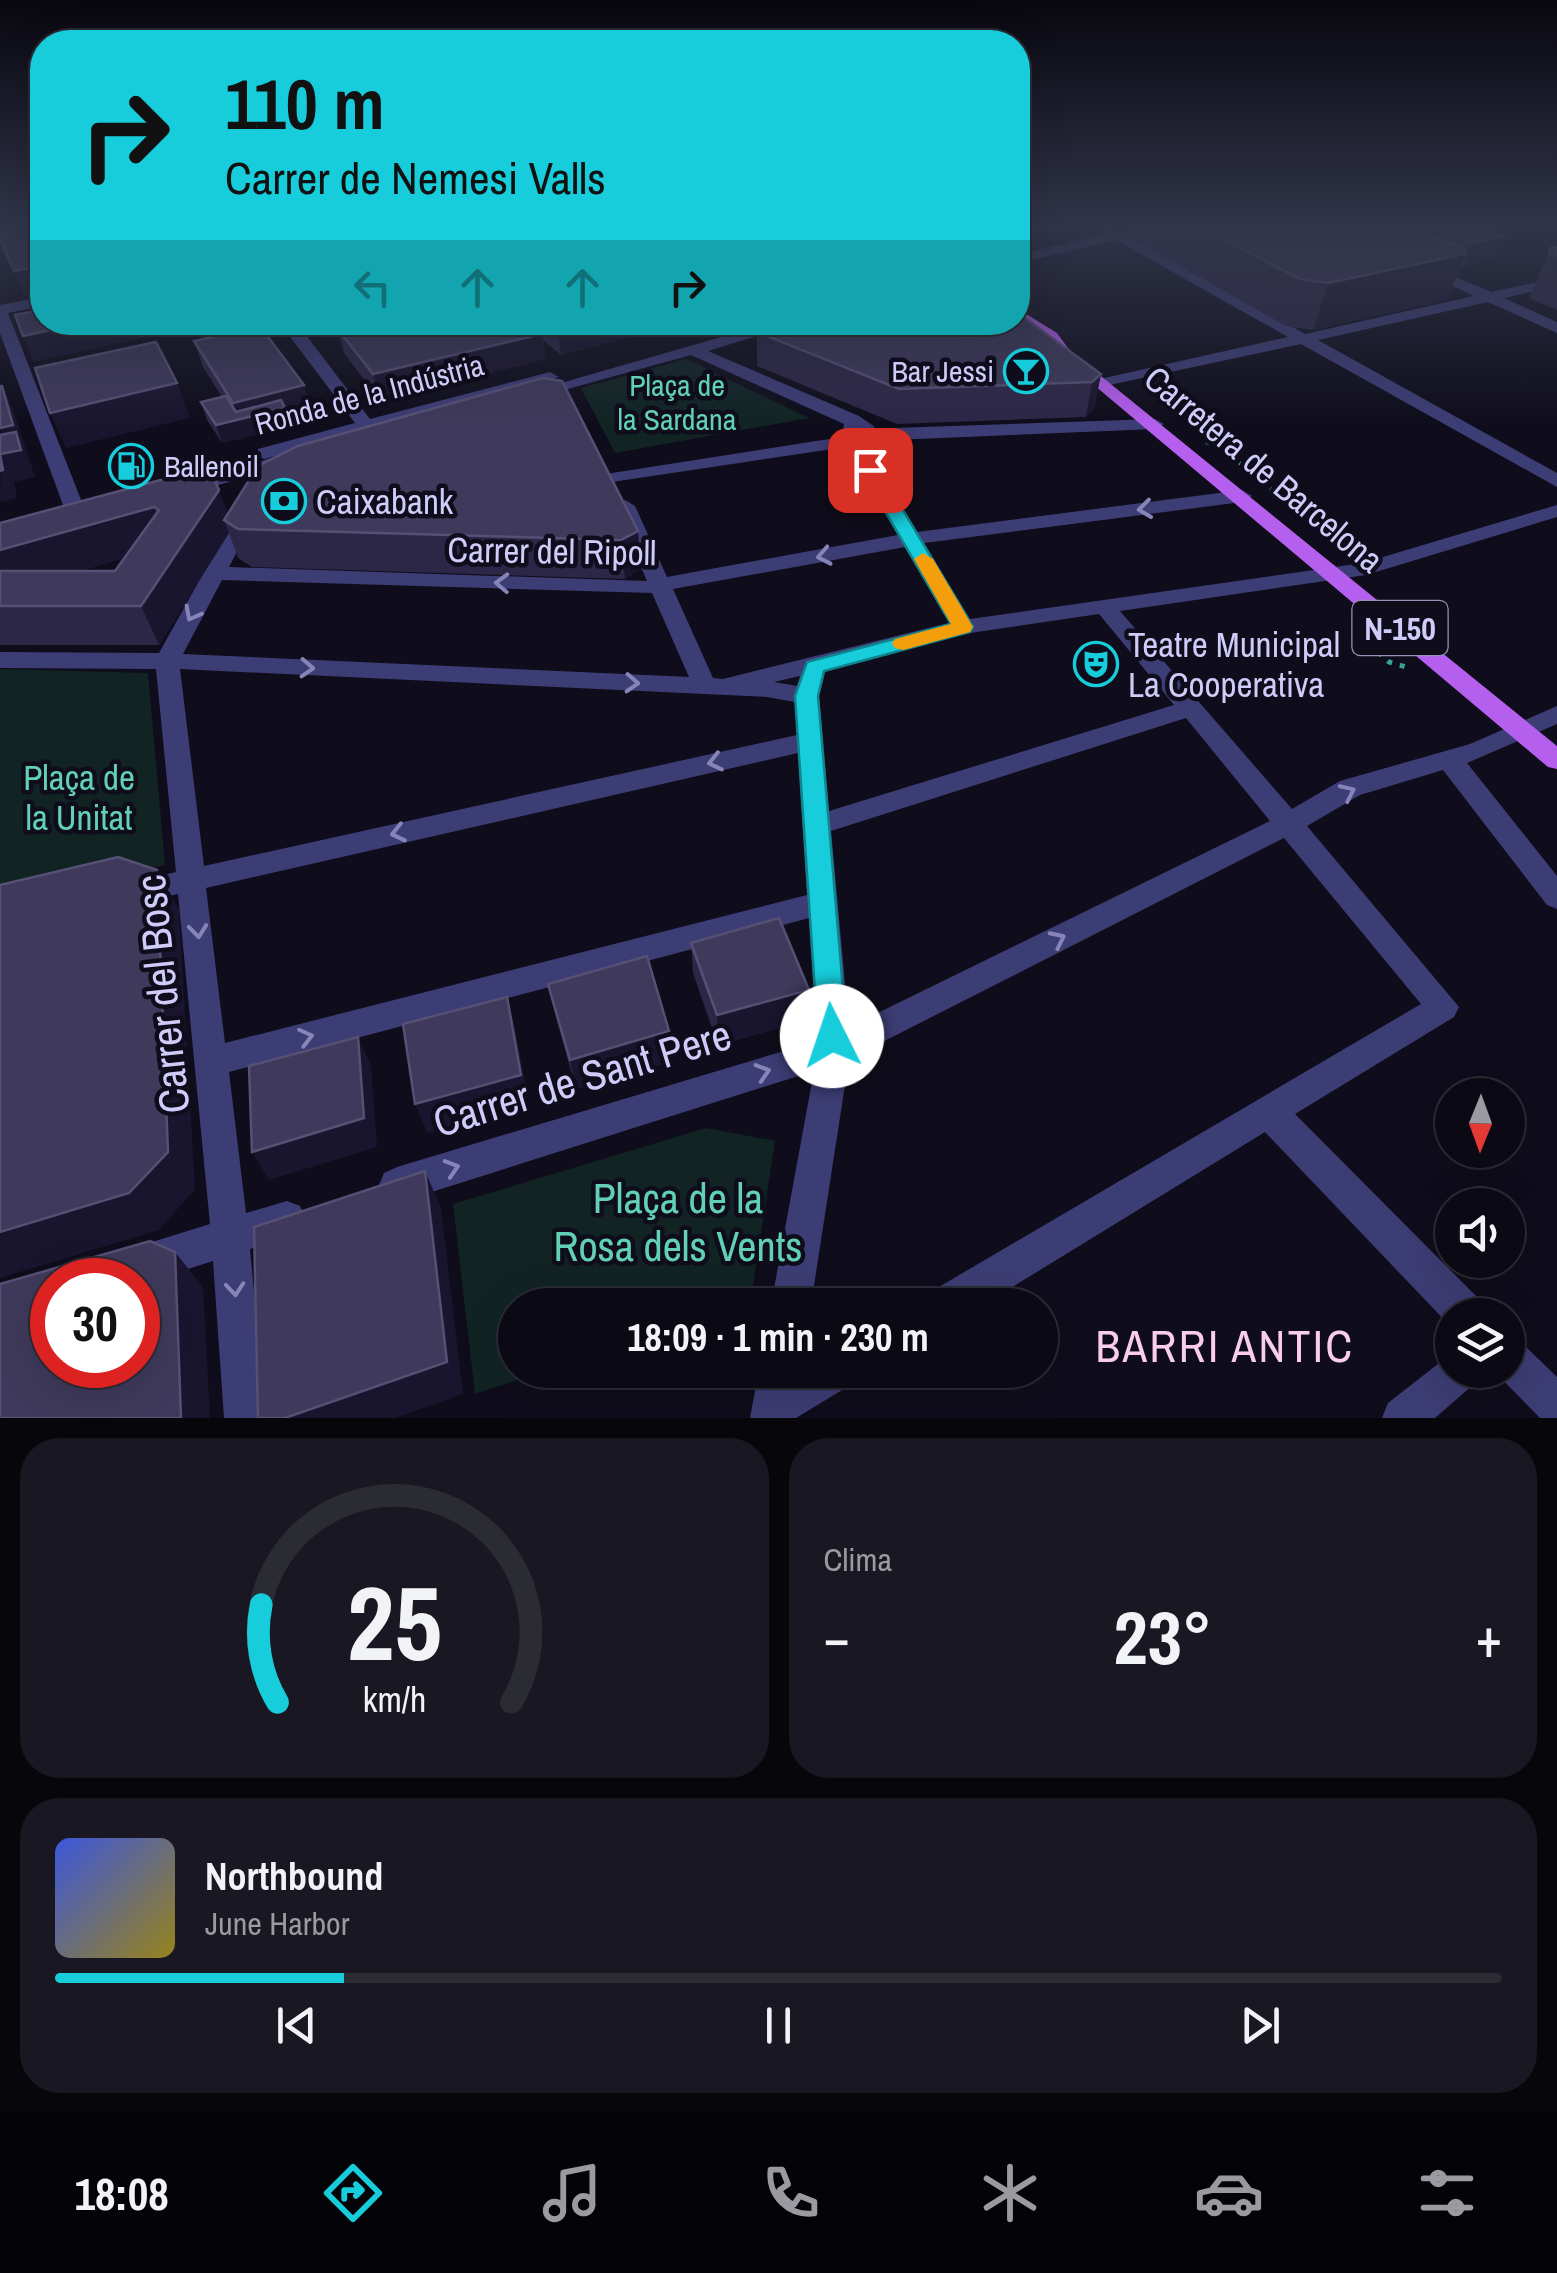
<!DOCTYPE html>
<html lang="es">
<meta charset="utf-8">
<style>
body{margin:0;font-family:"Archivo Narrow",sans-serif;background:#191822;color:#f1f3f6;height:100vh;display:flex;flex-direction:column;font-size:38px;white-space:nowrap}
*{box-sizing:border-box;margin:0}
p{font-size:32px;color:#9a9aa0}
.icon{flex:none;width:55px;height:55px;fill:none;stroke:currentColor;stroke-width:2;stroke-linecap:round;stroke-linejoin:round}
.map{position:relative;height:1418px;overflow:hidden}
.sheet{display:flex;flex-direction:column;gap:20px;padding:20px;background:#06060b;flex:1}
.sheet>*{flex:none}
.banner{position:absolute;left:30px;top:30px;width:1000px;height:305px;border-radius:40px;box-shadow:0 10px 40px #0002,0 0 0 2px #2b2b34;background:#17cddb;color:#111;overflow:hidden}
.needle{width:65px;rotate:181deg}
.tools{position:absolute;left:1435px;top:1078px;display:grid;gap:20px}
.tools a{display:grid;place-items:center;width:90px;height:90px;border-radius:50%;background:#0b0a14;box-shadow:0 10px 40px #0002,0 0 0 2px #2b2b34;font-size:50px}
.speed{position:absolute;left:30px;top:1258px;display:flex;gap:20px;font-size:50px;font-weight:700;text-align:center}
.speed>*{display:grid;place-content:center;width:130px;height:130px;border-radius:50%;background:#0b0a14;box-shadow:0 10px 40px #0002,0 0 0 2px #2b2b34;line-height:1}
.speed .limit{border:15px solid #d22;background:#fff;color:#111}
.pin{position:absolute;display:grid;place-items:center;width:85px;height:85px;color:#fff;margin:-42px;border-radius:20px;box-shadow:0 5px 15px #0006}
.me{position:absolute;width:110px;margin:-55px;rotate:356deg;stroke-linejoin:round;filter:drop-shadow(0 0 8px #0008)}
.turn{display:flex;align-items:center;gap:35px;height:210px;padding:0 30px;font-size:45px}
.turn .icon{width:130px;height:130px;stroke-width:2.5}
.turn b{display:block;font-size:70px;line-height:85px}
.lanes{display:flex;align-items:center;height:95px;padding:0 30px;background:#0003;justify-content:center;gap:50px;direction:ltr}
.lanes .off{opacity:.35}
.big{font-size:75px;font-weight:700;line-height:1.1}
.sheet .tile{flex:1;display:flex;flex-direction:column;justify-content:center;gap:15px;min-width:0;padding:0 35px;border-radius:40px;background:#191822}
.sheet .dial{align-items:center;gap:0}
.dial svg{height:260px;overflow:visible;fill:none;stroke:#2b2b34;stroke-width:7;stroke-linecap:round;text-anchor:middle}
.dial text{fill:#f1f3f6;stroke:none}
.song{display:flex;align-items:center;gap:30px}
.cover{width:120px;height:120px;border-radius:15px;background:linear-gradient(135deg,hsl(230 70% 55%),hsl(50 70% 35%))}
.played{height:10px;border-radius:5px;background:linear-gradient(90deg,#17cddb 20%,#2b2b34 20%)}
.keys{display:flex;justify-content:space-around;direction:ltr}
.heat{display:flex;justify-content:space-between;align-items:center;font-size:55px;direction:ltr}
.sheet .tiles{flex:1;display:grid;gap:20px;grid-template-columns:1fr 1fr}
.tile:last-child{grid-column:span 2}
.trip{position:absolute;left:498px;top:1288px;width:560px;height:100px;border-radius:50px;background:#0b0a14;box-shadow:0 10px 40px #0002,0 0 0 2px #2b2b34;font-weight:700;line-height:100px;text-align:center}
.dock{display:flex;height:160px;justify-content:space-around;align-items:center;background:#040408;color:#9a9aa0}
.dock .icon{width:70px;height:70px}
.dock .current{color:#17cddb}
.dock b{font-size:45px;color:#f1f3f6}
.map>svg:first-child{display:block}
.green{fill:#112423}
.lines{fill:none;stroke-linecap:round;stroke-linejoin:round}
.path-far1{stroke:#39a198;stroke-width:4;stroke-dasharray:4 6;stroke-linecap:butt}
.path{stroke:#39a198;stroke-width:5;stroke-dasharray:5 8;stroke-linecap:butt}
.minor{fill:#3d3d75;fill-rule:evenodd}
.major{fill:#b55fee;fill-rule:evenodd}
.wall{fill:#2d2747;fill-rule:evenodd}
.shaded-wall{fill:#1a152e}
.building{fill:#3f395b;stroke:#565074;stroke-width:2.5;fill-rule:evenodd}
.oneway{stroke:#8684b8}
.route{fill:#17cddb;stroke:#0f858e;stroke-width:2.5}
.slow{fill:#f59e0b}
.labels{text-anchor:middle;dominant-baseline:central;stroke-width:9;stroke-linejoin:round;paint-order:stroke}
.far-poi-label{font-size:30px;fill:#d0ccfa;stroke:#0f0d1b;text-anchor:end}
.far-park-label{font-size:30px;fill:#61d1b2;stroke:#0f0d1b}
.far-street-label{font-size:30px;fill:#d0ccfa;stroke:#0f0d1b}
.shield{fill:#0f0d1b;stroke:#9693b7;stroke-width:2.5}
.shield-label{font-size:32px;font-weight:bold;fill:#d0ccfa}
.street-label{font-size:35px;fill:#d0ccfa;stroke:#0f0d1b}
.poi-label{font-size:35px;fill:#d0ccfa;stroke:#0f0d1b;text-anchor:start}
.park-label{font-size:35px;fill:#61d1b2;stroke:#0f0d1b}
.near-street-label{font-size:42px;fill:#d0ccfa;stroke:#0f0d1b}
.near-park-label{font-size:42px;fill:#61d1b2;stroke:#0f0d1b}
.near-neighbourhood-label{font-size:45px;letter-spacing:2.5px;fill:#faceeb;stroke:#0f0d1b}
</style>
<div class="map">
<svg width="1557" height="1418" viewBox="0 0 1557 1418">
<rect width="100%" height="100%" fill="#0f0d1b"/>
<g class="green">
<polygon points="686,359 809,418 615,453 581,388"/>
<polygon points="0,669 148,673 165,865 0,903"/>
<polygon points="706,1128 775,1141 750,1305 515,1305 515,1370 546,1370 475,1394 453,1204"/>
</g>
<g class="lines">
<polyline class="path-far1" points="1206,442 1222,448 1346,552"/>
<polyline class="path" points="1367,631 1367,642 1389,662 1406,667"/>
<g class="minor">
<polygon points="1096,227 1119,231 1158,227 1130,236 1305,334 1474,296 1420,271 1418,268 1425,264 1491,292 1557,278 1557,286 1504,298 1557,322 1557,333 1488,302 1318,340 1557,473 1557,487 1301,344 1100,387 1100,379 1288,337 1116,240 1018,263 1018,255 1105,234"/>
<polygon points="42,297 42,306 8,313 83,505 73,511 63,505 0,333 0,305"/>
<polygon points="279,322 296,322 370,419 550,372 559,377 265,459 258,457 258,449 355,423"/>
<path d="M774,322H802L708,351L859,416L875,427L861,434L893,428L1155,419L1164,424L1155,429L893,440L863,444L917,532L1242,490L1252,496L1242,502L924,543L970,619L1363,563L1557,505V517L1366,575L1120,611L1292,809L1340,781L1470,744L1557,706V724L1467,763L1557,876V909L1547,905L1443,770L1360,795L1307,826L1459,1007L1454,1017L1295,1114L1481,1301L1487,1315H1452V1328L1265,1132L983,1305H926L932,1291L1421,1004L1284,838L849,1059L811,1305H771L814,1071L397,1203L384,1197L379,1185L384,1173L397,1167L817,1041L809,918L229,1072L246,1213L287,1201L300,1206L306,1219L300,1232L250,1249L266,1418H224L213,1261L138,1285V1280H72L77,1266L91,1261L210,1224L178,894L132,905L122,901L117,893L122,885L176,872L156,669L0,668V652L159,653L238,511L248,505L258,511L229,567L647,581L615,506L625,500L635,506L667,577L898,535L846,447L605,483V475L612,473L842,437L844,424L691,355L535,398L526,393ZM905,547L949,623L723,679L713,678L673,589ZM222,580L652,593L689,677L183,654ZM1099,614L1174,705L829,811L819,696L826,669L963,634ZM180,669L767,697L795,702L797,735L204,866ZM800,676L797,686L774,682ZM1186,718L1270,821L849,1027L831,831ZM798,753L807,895L225,1043L206,888Z"/>
<polygon points="289,453 296,455 296,463 183,495 173,489 176,485"/>
<polygon points="1508,1337 1522,1343 1557,1377 1557,1418 1540,1418 1494,1371 1508,1370"/>
<polygon points="1452,1353 1452,1370 1480,1370 1474,1384 1435,1418 1382,1418 1388,1403"/>
<polygon points="759,1370 858,1370 852,1384 796,1418 750,1418"/>
</g>
<g class="major">
<polygon points="1018,309 1057,333 1070,351 1068,354 1056,354 1045,339 1018,321"/>
<polygon points="1075,355 1557,746 1557,769 1548,767 1069,364 1069,356"/>
</g>
</g>
<g class="wall">
<polygon points="1018,227 1071,227 1045,233 1033,227 1031,236 1023,239 1022,241"/>
<polygon points="1132,227 1481,227 1495,259 1463,266 1461,266 1447,300 1313,330 1286,326 1134,240 1130,234"/>
<polygon points="1557,247 1557,310 1529,298 1550,248"/>
<polygon points="326,322 670,322 666,323 667,327 561,355 543,340 546,359 380,401 344,353 340,338"/>
<polygon points="757,332 1101,374 1094,409 1086,417 897,424 757,366"/>
<polygon points="194,341 304,385 312,412 288,418 291,426 222,443 207,420 201,402 222,397 203,367"/>
<path d="M543,378L641,569L625,579L252,567L238,558L229,533L159,645H0V523L209,467L228,514ZM124,558L115,571H80Z"/>
<polygon points="691,943 809,990 808,1020 718,1045 693,973"/>
<polygon points="548,984 672,1061 576,1089 555,1014"/>
</g>
<g class="shaded-wall">
<polygon points="1033,227 1031,236 1018,242 1018,228"/>
<polygon points="1046,227 1071,227 1045,233"/>
<polygon points="1505,236 1495,259 1463,266 1472,243"/>
<polygon points="1465,254 1447,300 1313,330 1328,283"/>
<polygon points="42,266 42,291 24,295 14,271"/>
<polygon points="88,322 215,322 34,362 23,336"/>
<polygon points="338,322 424,322 340,332"/>
<polygon points="585,322 670,322 666,323 667,327 561,355 558,329"/>
<polygon points="542,334 546,359 380,401 373,374"/>
<polygon points="1101,374 1094,409 1086,417 1092,382"/>
<polygon points="177,383 190,418 66,448 50,413"/>
<polygon points="304,385 312,412 288,418 291,426 222,443 216,425 238,419 233,403"/>
<polygon points="2,386 14,412 35,477 14,482 17,498 0,502"/>
<polygon points="219,490 232,525 224,520 229,533 159,645 141,606"/>
<polygon points="154,507 169,545 0,595 0,550"/>
<polygon points="638,531 641,569 625,579 621,540"/>
<polygon points="157,870 179,910 195,1189 159,1230 0,1278 0,1232"/>
<polygon points="809,990 808,1020 718,1045 717,1015"/>
<polygon points="507,997 515,1027 529,1104 427,1133 415,1104"/>
<polygon points="669,1031 672,1061 576,1089 570,1060"/>
<polygon points="358,1037 371,1066 377,1147 269,1180 252,1152"/>
<polygon points="425,1171 441,1208 463,1394 395,1418 285,1418"/>
<polygon points="175,1252 203,1287 210,1418 181,1418"/>
</g>
<g class="building">
<polygon points="0,227 42,227 42,266 14,271 0,240"/>
<polygon points="1199,227 1412,227 1464,249 1465,254 1328,283 1300,279"/>
<polygon points="1433,227 1481,227 1505,236 1472,243"/>
<polygon points="1557,247 1557,256 1549,252 1550,248"/>
<polygon points="42,310 42,322 88,322 23,336 15,315"/>
<polygon points="1018,313 1101,374 1092,382 899,389 757,332 758,324 764,322 1018,322"/>
<polygon points="363,322 530,322 542,334 373,374 337,328"/>
<polygon points="549,322 585,322 558,329"/>
<polygon points="260,326 304,385 233,403 194,341"/>
<polygon points="156,342 177,383 50,413 35,368"/>
<polygon points="543,378 562,381 638,531 621,540 238,529 224,520 258,466 298,446"/>
<polygon points="0,386 2,386 13,425 0,428"/>
<polygon points="226,396 236,412 281,400 285,408 216,425 201,402"/>
<polygon points="16,432 21,450 0,454 3,470 0,471 0,435"/>
<polygon points="209,467 219,490 141,606 0,606 0,571 115,571 159,510 154,507 0,550 0,523"/>
<polygon points="118,857 157,870 168,1152 129,1193 0,1232 0,885"/>
<polygon points="779,918 809,990 717,1015 691,943"/>
<polygon points="647,956 669,1031 570,1060 548,984"/>
<polygon points="507,997 521,1075 415,1104 403,1024"/>
<polygon points="358,1037 364,1118 252,1152 249,1066"/>
<polygon points="425,1171 447,1362 285,1418 258,1418 254,1227"/>
<path d="M150,1241L175,1252L181,1418H0V1284ZM52,1280H138V1365H52Z"/>
</g>
<defs><path id="oneway-chevron" d="M-2-3.5L2.5 0L-2 3.5" fill="none" stroke-width="1.6" stroke-linecap="round" stroke-linejoin="round" transform="scale(2.5)"/></defs>
<g class="oneway">
<use href="#oneway-chevron" transform="translate(1145 509) rotate(173)"/>
<use href="#oneway-chevron" transform="translate(824 556) rotate(169)"/>
<use href="#oneway-chevron" transform="translate(502 583) rotate(-178)"/>
<use href="#oneway-chevron" transform="translate(192 614) rotate(118)"/>
<use href="#oneway-chevron" transform="translate(307 668) rotate(3)"/>
<use href="#oneway-chevron" transform="translate(632 683) rotate(3)"/>
<use href="#oneway-chevron" transform="translate(715 762) rotate(167)"/>
<use href="#oneway-chevron" transform="translate(1348 792) rotate(-25)"/>
<use href="#oneway-chevron" transform="translate(398 833) rotate(167)"/>
<use href="#oneway-chevron" transform="translate(198 931) rotate(84)"/>
<use href="#oneway-chevron" transform="translate(1058 939) rotate(-26)"/>
<use href="#oneway-chevron" transform="translate(306 1037) rotate(-14)"/>
<use href="#oneway-chevron" transform="translate(763 1072) rotate(-17)"/>
<use href="#oneway-chevron" transform="translate(452 1168) rotate(-17)"/>
<use href="#oneway-chevron" transform="translate(235 1289) rotate(85)"/>
</g>
<linearGradient id="sky" x2="0" y2="1"><stop stop-color="#08070f"/><stop offset="0.53" stop-color="#31354a"/><stop offset="1" stop-color="#31354a" stop-opacity="0"/></linearGradient>
<rect width="1557" height="425" fill="url(#sky)"/>
<polygon class="route" points="870,465 879,470 973,627 970,632 824,671 818,696 847,1036 843,1045 832,1049 822,1045 818,1036 795,696 807,662 951,624 861,470"/>
<polygon class="slow" points="923,553 933,559 973,627 970,632 903,650 895,648 892,643 895,639 951,624 914,559"/>
<defs>
<symbol id="bar-ring" viewBox="-11 -11 22 22"><circle r="9.5" fill="#0f0d1b" stroke="#17cddb" stroke-width="1.5"/><path d="M-6-5H6L.8 .8V4.5H3.5V6h-7V4.5H-.8V.8Z" fill="#17cddb"/></symbol>
<symbol id="fuel-ring" viewBox="-11 -11 22 22"><circle r="9.5" fill="#0f0d1b" stroke="#17cddb" stroke-width="1.5"/><path d="M-5.5-6h7V0h2V4h1.3V-2.5L3-4.5l.8-.8L6-3V5H2.5V1h-1V6h-7ZM-4.2-4.7v3.2H.2V-4.7Z" fill="#17cddb"/></symbol>
<symbol id="bank-ring" viewBox="-11 -11 22 22"><circle r="9.5" fill="#0f0d1b" stroke="#17cddb" stroke-width="1.5"/><path d="M-6-4H6V4H-6ZM0-2.3a2.3 2.3 0 1 0 0 4.6a2.3 2.3 0 1 0 0-4.6Z" fill="#17cddb"/></symbol>
<symbol id="theatre-ring" viewBox="-11 -11 22 22"><circle r="9.5" fill="#0f0d1b" stroke="#17cddb" stroke-width="1.5"/><path d="M-5-5.5Q0-4 5-5.5V0Q5 5 0 6Q-5 5-5 0ZM-3.3-2.5H-1v1.5H-3.3ZM1-2.5H3.3v1.5H1ZM-2.8 1Q0 5.5 2.8 1Z" fill="#17cddb"/></symbol>
</defs>
<g fill-rule="evenodd">
<use href="#bar-ring" x="1001" y="346" width="50" height="50"/>
<use href="#fuel-ring" x="106" y="441" width="50" height="50"/>
<use href="#bank-ring" x="259" y="476" width="50" height="50"/>
<use href="#theatre-ring" x="1071" y="639" width="50" height="50"/>
</g>
<g class="labels">
<g class="far-poi-label">
<text x="994" y="371">Bar Jessi</text>
<text x="164" y="466" text-anchor="start">Ballenoil</text>
</g>
<g class="far-park-label">
<text x="677" y="385">Plaça de<tspan x="677" dy="34">la Sardana</tspan></text>
</g>
<g class="far-street-label">
<text transform="translate(369 394) rotate(-15)">Ronda de la Indústria</text>
</g>
<rect class="shield" x="1352.5" y="601" width="95" height="54" rx="8"/>
<g class="shield-label">
<text x="1400" y="628">N-150</text>
</g>
<g class="street-label">
<text transform="translate(1264 469) rotate(40)">Carretera de Barcelona</text>
<text transform="translate(552 551) rotate(1)">Carrer del Ripoll</text>
</g>
<g class="poi-label">
<text x="316" y="501">Caixabank</text>
<text x="1128" y="644">Teatre Municipal<tspan x="1128" dy="40">La Cooperativa</tspan></text>
</g>
<g class="park-label">
<text x="79" y="777">Plaça de<tspan x="79" dy="40">la Unitat</tspan></text>
</g>
<g class="near-street-label">
<text transform="translate(162 994) rotate(-96)">Carrer del Bosc</text>
<text transform="translate(582 1078) rotate(-17)">Carrer de Sant Pere</text>
</g>
<g class="near-park-label">
<text x="678" y="1198">Plaça de la<tspan x="678" dy="48">Rosa dels Vents</tspan></text>
</g>
<g class="near-neighbourhood-label">
<text x="1225" y="1345">BARRI ANTIC</text>
</g>
</g>
</svg>
<div class="tools">
<a><svg class="needle" viewBox="-14 -14 28 28"><path d="M0-13l5 13h-10z" fill="#e53935"/><path d="M0 13l5-13h-10z" fill="#9a9aa0"/></svg></a>
<a><svg class="icon" aria-label="sound" viewBox="0 0 24 24"><path d="M4 9h4l5-4v14l-5-4H4zM17 9q2 3 0 6"/></svg></a>
<a><svg class="icon" aria-label="layers" viewBox="0 0 24 24"><path d="M12 4l9 5-9 5-9-5zM3 14l9 5 9-5"/></svg></a>
</div>
<div class="speed"><div class="limit">30</div></div>
<div class="pin" style="left:870px;top:470px;background:#d93025"><svg class="icon" aria-label="arrive" viewBox="0 0 24 24"><path d="M6 21V4h12l-3 4 3 4H6"/></svg></div>
<svg class="me" style="left:832px;top:1036px" viewBox="-20 -20 40 40"><circle r="19" fill="#fff"/><path d="M0-13L10 11 0 6-10 11z" fill="#17cddb"/></svg>
<div class="trip">18:09 · 1 min · 230 m</div>
<div class="banner">
<div class="turn"><svg class="icon" aria-label="right" viewBox="0 0 24 24"><path d="M7 20v-9h11M14 6l5 5-5 5"/></svg><div><b>110 m</b>Carrer de Nemesi Valls</div></div>
<div class="lanes"><svg class="icon off" aria-label="left" viewBox="0 0 24 24"><path d="M17 20v-9H6M10 6l-5 5 5 5"/></svg><svg class="icon off" aria-label="ahead" viewBox="0 0 24 24"><path d="M12 20V5M6 11l6-6 6 6"/></svg><svg class="icon off" aria-label="ahead" viewBox="0 0 24 24"><path d="M12 20V5M6 11l6-6 6 6"/></svg><svg class="icon" aria-label="right" viewBox="0 0 24 24"><path d="M7 20v-9h11M14 6l5 5-5 5"/></svg></div>
</div>
</div>
<section class="sheet">
<div class="tiles">
<div class="tile dial"><svg viewBox="0 0 100 80">
<path d="M14 69A42 42 0 1 1 86 69"/>
<path d="M14 69A42 42 0 0 1 9 39" stroke="#17cddb"/>
<text x="50" y="56" font-size="32" font-weight="700">25</text>
<text x="50" y="72" font-size="11">km/h</text>
</svg></div>
<div class="tile"><p>Clima</p>
<div class="heat"><a>−</a><b class="big">23°</b><a>+</a></div>
</div>
<div class="tile">
<div class="song"><i class="cover"></i><div><b>Northbound</b><p>June Harbor</p></div></div>
<div class="played"></div>
<div class="keys"><svg class="icon" aria-label="previous" viewBox="0 0 24 24"><path d="M18 5L8 12l10 7zM5 5v14"/></svg><svg class="icon" aria-label="pause" viewBox="0 0 24 24"><path d="M8 5v14M16 5v14"/></svg><svg class="icon" aria-label="next" viewBox="0 0 24 24"><path d="M6 5l10 7-10 7zM19 5v14"/></svg></div>
</div>
</div>
</section>
<nav class="dock">
<b>18:08</b>
<svg class="icon current" aria-label="directions" viewBox="0 0 24 24"><path d="M12 3l9 9-9 9-9-9zM9 14v-3h6M13 9l2 2-2 2"/></svg>
<svg class="icon" aria-label="music" viewBox="0 0 24 24"><path d="M9 18V5l10-2v13"/><circle cx="6" cy="18" r="3"/><circle cx="16" cy="16" r="3"/></svg>
<svg class="icon" aria-label="phone" viewBox="0 0 24 24"><path d="M5 4h4l2 5-3 2q2 4 5 5l2-3 5 2v4C11 20 4 13 5 4z"/></svg>
<svg class="icon" aria-label="climate" viewBox="0 0 24 24"><path d="M12 3v18M4 7l16 10M4 17L20 7"/></svg>
<svg class="icon" aria-label="car" viewBox="0 0 24 24"><path d="M5 17H2v-5l4-1 3-4h7l3 4 3 1v5h-3M9 17h6M6 11h13"/><circle cx="7" cy="17" r="2"/><circle cx="17" cy="17" r="2"/></svg>
<svg class="icon" aria-label="filters" viewBox="0 0 24 24"><path d="M4 7h16M4 17h16"/><circle cx="9" cy="7" r="2"/><circle cx="15" cy="17" r="2"/></svg>
</nav>
